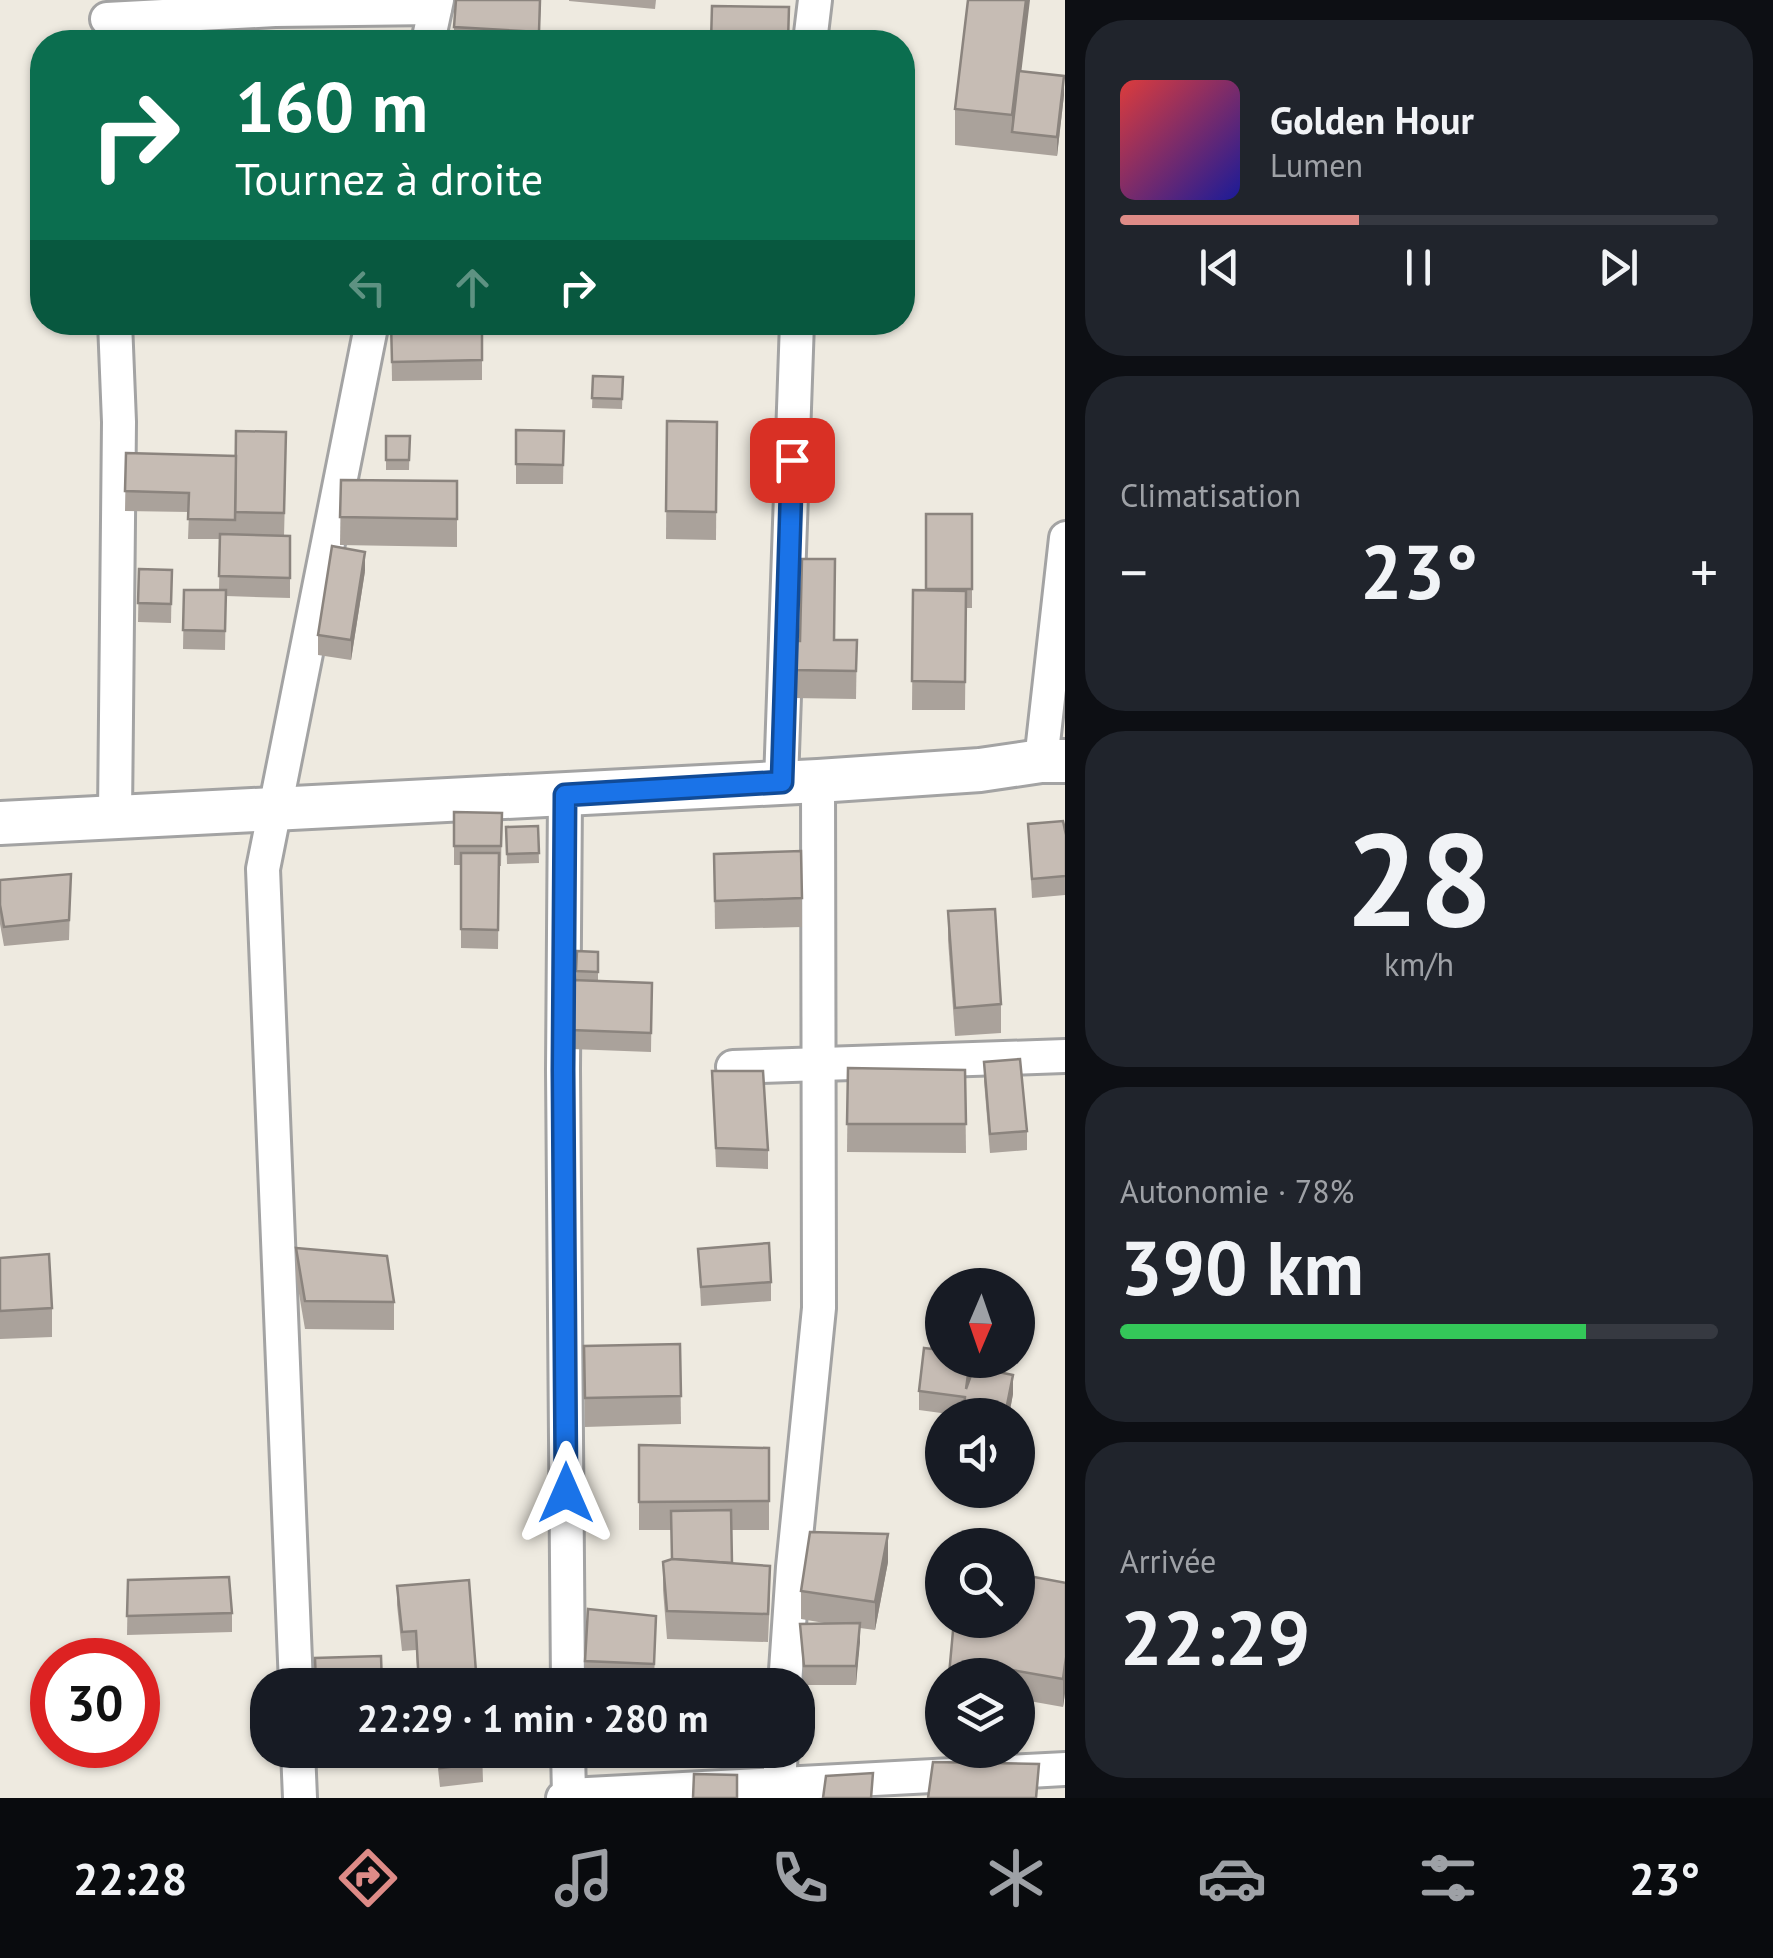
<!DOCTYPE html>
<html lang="fr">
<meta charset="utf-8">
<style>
body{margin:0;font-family:"PT Sans",sans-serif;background:#20242c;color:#f1f3f6;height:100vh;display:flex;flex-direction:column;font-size:38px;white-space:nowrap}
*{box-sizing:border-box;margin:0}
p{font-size:32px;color:#9ea1a6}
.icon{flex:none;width:55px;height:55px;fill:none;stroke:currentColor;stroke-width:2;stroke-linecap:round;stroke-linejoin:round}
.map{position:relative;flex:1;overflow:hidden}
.details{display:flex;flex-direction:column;gap:20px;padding:20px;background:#0d0f14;width:708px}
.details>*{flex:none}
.top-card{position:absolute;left:30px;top:30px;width:885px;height:305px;border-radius:40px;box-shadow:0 2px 8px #0004;background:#0b6e4f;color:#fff;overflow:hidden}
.needle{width:65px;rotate:182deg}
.controls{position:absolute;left:925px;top:1268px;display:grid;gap:20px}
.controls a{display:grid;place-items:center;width:110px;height:110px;border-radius:50%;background:#171b24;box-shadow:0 2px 8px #0004;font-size:50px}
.speed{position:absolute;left:30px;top:1638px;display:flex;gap:20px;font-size:50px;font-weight:700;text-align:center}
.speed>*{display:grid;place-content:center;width:130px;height:130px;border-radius:50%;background:#171b24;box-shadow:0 2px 8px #0004;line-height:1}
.speed .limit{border:15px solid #d22;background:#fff;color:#111}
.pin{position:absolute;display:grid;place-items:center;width:85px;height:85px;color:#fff;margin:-42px;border-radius:20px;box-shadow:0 5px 15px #0006}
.me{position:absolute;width:110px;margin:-55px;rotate:0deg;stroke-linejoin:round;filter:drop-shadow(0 0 8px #0008)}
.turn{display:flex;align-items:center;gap:35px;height:210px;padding:0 40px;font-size:45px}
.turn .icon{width:130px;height:130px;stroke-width:2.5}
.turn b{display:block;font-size:70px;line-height:85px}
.lanes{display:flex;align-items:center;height:95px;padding:0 40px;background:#0003;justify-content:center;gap:50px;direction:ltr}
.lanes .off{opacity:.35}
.big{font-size:75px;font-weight:600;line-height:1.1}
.details .tile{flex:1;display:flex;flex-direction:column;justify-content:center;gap:15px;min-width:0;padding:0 35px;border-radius:40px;background:#20242c}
.details .dial{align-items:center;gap:0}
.dial b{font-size:130px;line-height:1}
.song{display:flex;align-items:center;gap:30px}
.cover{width:120px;height:120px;border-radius:15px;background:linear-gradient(135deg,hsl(0 70% 55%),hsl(240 70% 35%))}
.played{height:10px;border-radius:5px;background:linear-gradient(90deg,#de8b87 40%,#363941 40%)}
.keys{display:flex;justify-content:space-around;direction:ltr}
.heat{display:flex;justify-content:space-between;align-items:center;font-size:55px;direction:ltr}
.charge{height:15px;border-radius:8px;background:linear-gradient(90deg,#34c759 78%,#363941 0)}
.trip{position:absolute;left:250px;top:1668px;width:565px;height:100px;border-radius:40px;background:#171b24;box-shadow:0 2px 8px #0004;font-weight:600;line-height:100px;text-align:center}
.tabs{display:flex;height:160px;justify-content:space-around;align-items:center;background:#090b0e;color:#9ea1a6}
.tabs .icon{width:70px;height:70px}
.tabs .active{color:#de8b87}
.tabs b{font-size:45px;color:#f1f3f6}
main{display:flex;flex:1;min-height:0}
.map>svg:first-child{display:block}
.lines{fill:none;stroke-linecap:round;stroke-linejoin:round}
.minor-casing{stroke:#a3a3a3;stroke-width:38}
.tertiary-casing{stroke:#a3a3a3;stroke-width:48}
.minor{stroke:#fff;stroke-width:32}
.tertiary{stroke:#fff;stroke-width:42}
.wall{fill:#aaa29b;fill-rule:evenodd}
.shaded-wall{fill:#8b847e}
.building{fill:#c6bcb4;stroke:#8b847e;stroke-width:2.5}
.route-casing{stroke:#114b97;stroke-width:25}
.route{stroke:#1a73e8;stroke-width:18}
</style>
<main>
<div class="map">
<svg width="1066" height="1798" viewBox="0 0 1066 1798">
<rect width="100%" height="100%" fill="#eeeae0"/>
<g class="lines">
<defs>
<g id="minor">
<polyline points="107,19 275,10 435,8"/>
<polyline points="428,42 437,0"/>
<polyline points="810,42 815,0"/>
<polyline points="115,322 119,422 115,815"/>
<polyline points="1041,761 1066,538"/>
<polyline points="781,782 797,322"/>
<polyline points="565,795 563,1070 568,1685"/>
<polyline points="733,1067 1066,1056"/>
<polyline points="296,1685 263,869 372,322"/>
<polyline points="785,1685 793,1567 819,1308 818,781"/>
<polyline points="298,1750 300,1798"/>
<polyline points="568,1750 569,1795"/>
<polyline points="779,1784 781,1750"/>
<polyline points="563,1798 569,1795 1066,1769"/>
</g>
<polyline id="tertiary" points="0,823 818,781 980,770 1041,761 1066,761"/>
</defs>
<use href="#minor" class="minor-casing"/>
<use href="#tertiary" class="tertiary-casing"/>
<use href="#minor" class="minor"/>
<use href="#tertiary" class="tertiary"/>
</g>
<g class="wall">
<polygon points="541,0 539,42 454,42 454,27"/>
<polygon points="569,0 656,0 655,9 569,1"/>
<polygon points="1021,71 1064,95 1057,156 955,145 955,109"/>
<polygon points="391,322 482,322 482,380 392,381"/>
<polygon points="530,322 597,322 597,326 530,327"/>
<polygon points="593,376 623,377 622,409 592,408"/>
<polygon points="667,421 717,422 716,540 666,539"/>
<polygon points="516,430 564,431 563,484 516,484"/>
<polygon points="386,436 410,436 409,470 386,470"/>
<polygon points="126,453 286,460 284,536 290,536 290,598 226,596 225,650 183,649 184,590 219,590 220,539 188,539 189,512 125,511"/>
<polygon points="341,480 457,481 457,547 340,545"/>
<polygon points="926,514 972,514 972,608 966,608 965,710 912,710 913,590 926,591"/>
<polygon points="139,569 172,570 171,623 138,622"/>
<polygon points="365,571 351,660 318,655 318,635"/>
<polygon points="857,640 856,699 793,698 793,641"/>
<polygon points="454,812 502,813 501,866 499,866 498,949 461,948 461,865 454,865"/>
<polygon points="1028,824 1066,835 1066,895 1032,898"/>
<polygon points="538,826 539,863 507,864 506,827"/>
<polygon points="801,851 802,927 715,929 714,854"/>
<polygon points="71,874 69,940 4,946 0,924 0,880"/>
<polygon points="948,911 1001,1004 1001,1033 955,1036 948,940"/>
<polygon points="577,951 598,952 598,981 652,983 651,1052 571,1049 573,980 576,980"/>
<polygon points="984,1062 1027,1131 1027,1150 990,1153 984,1081"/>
<polygon points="848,1068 965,1070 966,1153 847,1152"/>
<polygon points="712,1071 768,1150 768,1169 716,1167"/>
<polygon points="296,1248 394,1302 394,1330 305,1329 296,1276"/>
<polygon points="698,1249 771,1282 771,1301 701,1306"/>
<polygon points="0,1258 52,1308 52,1337 0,1339"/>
<path d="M942,1302V1360H994L992,1371L1013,1394L1009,1415H956L919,1410V1391L930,1349V1337ZM970,1366L982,1369L970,1379Z"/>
<polygon points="680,1344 681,1424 585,1427 584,1346"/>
<polygon points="639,1445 769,1448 769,1530 731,1530 732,1563 770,1594 768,1642 667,1639 663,1590 663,1562 672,1559 671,1530 639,1530"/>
<polygon points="888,1562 875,1630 860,1628 856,1685 804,1685 800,1624 830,1624 801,1619 801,1591"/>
<polygon points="128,1580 232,1613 232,1632 127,1635"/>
<polygon points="1066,1583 1066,1686 1063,1707 1018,1699 1018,1675 949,1675"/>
<polygon points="397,1586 477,1685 418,1685 416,1650 402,1651 397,1605"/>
<polygon points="656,1616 654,1683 585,1681 585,1661"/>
<polygon points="436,1750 482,1750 483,1782 440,1787"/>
</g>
<g class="shaded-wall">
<polygon points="1026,0 1030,0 1014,132 1012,132 1012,151 1012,115"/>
<polygon points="1064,76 1064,95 1057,156 1057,137"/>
<polygon points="365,552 365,571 351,660 351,640"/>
<polygon points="1013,1375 1013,1394 1009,1415 1005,1415"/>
<polygon points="888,1534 888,1562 875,1630 875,1602"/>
<polygon points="860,1623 860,1642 856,1685 856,1666"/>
<polygon points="1066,1657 1066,1686 1063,1707 1063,1679"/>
</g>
<g class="building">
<polygon points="456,0 540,0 539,32 454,27"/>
<polygon points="968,0 1026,0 1012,115 955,109"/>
<polygon points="712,6 789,7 788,42 711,42"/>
<polygon points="1019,71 1064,76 1057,137 1012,132"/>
<polygon points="391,322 482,322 482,360 392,362"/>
<polygon points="593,376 623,377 622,399 592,398"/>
<polygon points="667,421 717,422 716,512 666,511"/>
<polygon points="516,430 564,431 563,465 516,464"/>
<polygon points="236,431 286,432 284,513 235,512"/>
<polygon points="386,436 410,436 409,460 386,460"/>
<polygon points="126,453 236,456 235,520 188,519 189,493 125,491"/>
<polygon points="341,480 457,481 457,519 340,517"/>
<rect x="926" y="514" width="46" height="75"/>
<polygon points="220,534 290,536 290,578 219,576"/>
<polygon points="332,546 365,552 351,640 318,635"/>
<polygon points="802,559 835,559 834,640 857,640 856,671 793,670 793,641 800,641"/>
<polygon points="139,569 172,570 171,604 138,603"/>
<polygon points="184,590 226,590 225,631 183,630"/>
<polygon points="913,590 966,591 965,682 912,681"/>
<polygon points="454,812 502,813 501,846 454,846"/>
<polygon points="1063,821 1066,835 1066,876 1032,879 1028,824"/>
<polygon points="538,826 539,853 507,854 506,827"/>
<polygon points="801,851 802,898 715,901 714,854"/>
<polygon points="461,853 499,853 498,930 461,929"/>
<polygon points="71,874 69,920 4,927 0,905 0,880"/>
<polygon points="995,909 1001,1004 955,1008 948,911"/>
<polygon points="577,951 598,952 598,972 576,971"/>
<polygon points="573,980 652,983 651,1033 571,1030"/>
<polygon points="1020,1059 1027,1131 990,1134 984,1062"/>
<polygon points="848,1068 965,1070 966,1124 847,1124"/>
<polygon points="712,1071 763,1071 768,1150 716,1148"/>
<polygon points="769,1243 771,1282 701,1287 698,1249"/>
<polygon points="296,1248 387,1256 394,1302 305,1301"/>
<polygon points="49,1254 52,1308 0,1311 0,1258"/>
<polygon points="938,1301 942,1302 942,1340 930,1337"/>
<polygon points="680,1344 681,1396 585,1398 584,1346"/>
<polygon points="924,1348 942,1350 942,1360 970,1360 966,1389 974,1367 1013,1375 1005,1415 963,1415 965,1397 919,1391"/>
<polygon points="639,1445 769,1448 769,1501 639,1502"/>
<polygon points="731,1510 732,1563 672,1559 671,1511"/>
<polygon points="810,1532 888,1534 875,1602 801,1591"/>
<polygon points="672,1559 770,1566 768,1614 667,1611 663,1562"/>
<polygon points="1018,1574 1066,1583 1066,1657 1063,1679 1001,1668 1000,1675 949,1675 954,1620 1018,1620"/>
<polygon points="229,1577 232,1613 127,1616 128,1580"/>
<polygon points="469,1580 477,1685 419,1685 416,1631 402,1632 397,1586"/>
<polygon points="588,1609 656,1616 654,1664 585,1661"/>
<polygon points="860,1623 856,1666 804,1666 800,1624"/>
<polygon points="381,1656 382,1685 316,1685 315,1658"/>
<polygon points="438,1750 482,1750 483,1763 440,1768"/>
<polygon points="933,1762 1039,1764 1036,1798 928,1798"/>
<polygon points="873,1773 871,1798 823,1798 826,1776"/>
<polygon points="694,1774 737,1775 737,1798 693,1798"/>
</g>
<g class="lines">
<defs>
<polyline id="route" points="566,1493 563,1070 565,795 782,782 792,460"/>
</defs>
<use href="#route" class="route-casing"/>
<use href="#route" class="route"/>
</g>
</svg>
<div class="controls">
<a><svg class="needle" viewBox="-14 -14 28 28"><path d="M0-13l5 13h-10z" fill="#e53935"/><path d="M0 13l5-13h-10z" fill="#9ea1a6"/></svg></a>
<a><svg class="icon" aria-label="sound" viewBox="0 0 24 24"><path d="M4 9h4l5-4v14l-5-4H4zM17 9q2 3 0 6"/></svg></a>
<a><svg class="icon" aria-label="search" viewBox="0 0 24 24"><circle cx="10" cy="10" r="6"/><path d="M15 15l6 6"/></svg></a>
<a><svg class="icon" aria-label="layers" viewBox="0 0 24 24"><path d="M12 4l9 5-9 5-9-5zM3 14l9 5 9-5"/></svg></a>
</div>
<div class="speed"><div class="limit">30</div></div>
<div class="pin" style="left:792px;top:460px;background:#d93025"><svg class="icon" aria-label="arrive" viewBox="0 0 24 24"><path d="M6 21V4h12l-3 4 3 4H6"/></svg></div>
<svg class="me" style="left:566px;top:1493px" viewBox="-20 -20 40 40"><path d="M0-17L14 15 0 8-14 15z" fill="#1a73e8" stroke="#fff" stroke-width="4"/></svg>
<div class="trip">22:29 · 1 min · 280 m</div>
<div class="top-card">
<div class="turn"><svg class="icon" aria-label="right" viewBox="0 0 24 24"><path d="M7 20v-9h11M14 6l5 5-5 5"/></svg><div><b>160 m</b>Tournez à droite</div></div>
<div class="lanes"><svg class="icon off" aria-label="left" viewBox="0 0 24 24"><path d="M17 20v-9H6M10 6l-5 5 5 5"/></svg><svg class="icon off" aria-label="ahead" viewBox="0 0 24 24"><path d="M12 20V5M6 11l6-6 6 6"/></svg><svg class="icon" aria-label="right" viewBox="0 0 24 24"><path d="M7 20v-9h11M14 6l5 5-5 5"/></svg></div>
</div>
</div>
<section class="details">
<div class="tile">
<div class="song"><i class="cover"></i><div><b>Golden Hour</b><p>Lumen</p></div></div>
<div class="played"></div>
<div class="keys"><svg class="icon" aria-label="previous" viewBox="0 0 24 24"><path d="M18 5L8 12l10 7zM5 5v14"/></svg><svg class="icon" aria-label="pause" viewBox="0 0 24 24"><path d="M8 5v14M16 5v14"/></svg><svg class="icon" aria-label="next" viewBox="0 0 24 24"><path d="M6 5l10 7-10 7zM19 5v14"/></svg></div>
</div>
<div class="tile"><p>Climatisation</p>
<div class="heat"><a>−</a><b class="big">23°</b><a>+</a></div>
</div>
<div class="tile dial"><b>28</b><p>km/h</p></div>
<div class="tile"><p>Autonomie · 78%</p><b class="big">390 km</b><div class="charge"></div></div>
<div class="tile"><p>Arrivée</p><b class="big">22:29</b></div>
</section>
</main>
<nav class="tabs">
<b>22:28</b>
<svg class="icon active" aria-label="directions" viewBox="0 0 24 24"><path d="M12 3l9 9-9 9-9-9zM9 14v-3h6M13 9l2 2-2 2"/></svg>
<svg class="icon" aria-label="music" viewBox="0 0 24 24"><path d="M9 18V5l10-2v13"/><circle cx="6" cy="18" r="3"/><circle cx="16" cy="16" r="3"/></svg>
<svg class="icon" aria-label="phone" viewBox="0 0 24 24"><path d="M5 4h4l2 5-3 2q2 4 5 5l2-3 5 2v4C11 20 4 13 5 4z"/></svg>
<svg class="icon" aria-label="climate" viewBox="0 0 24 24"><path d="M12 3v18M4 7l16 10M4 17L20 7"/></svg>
<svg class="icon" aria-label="car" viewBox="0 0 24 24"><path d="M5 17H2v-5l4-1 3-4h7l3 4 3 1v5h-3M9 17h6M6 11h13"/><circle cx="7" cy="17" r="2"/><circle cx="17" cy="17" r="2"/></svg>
<svg class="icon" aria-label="filters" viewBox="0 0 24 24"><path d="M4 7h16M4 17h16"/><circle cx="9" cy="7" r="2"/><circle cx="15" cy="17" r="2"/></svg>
<b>23°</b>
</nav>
